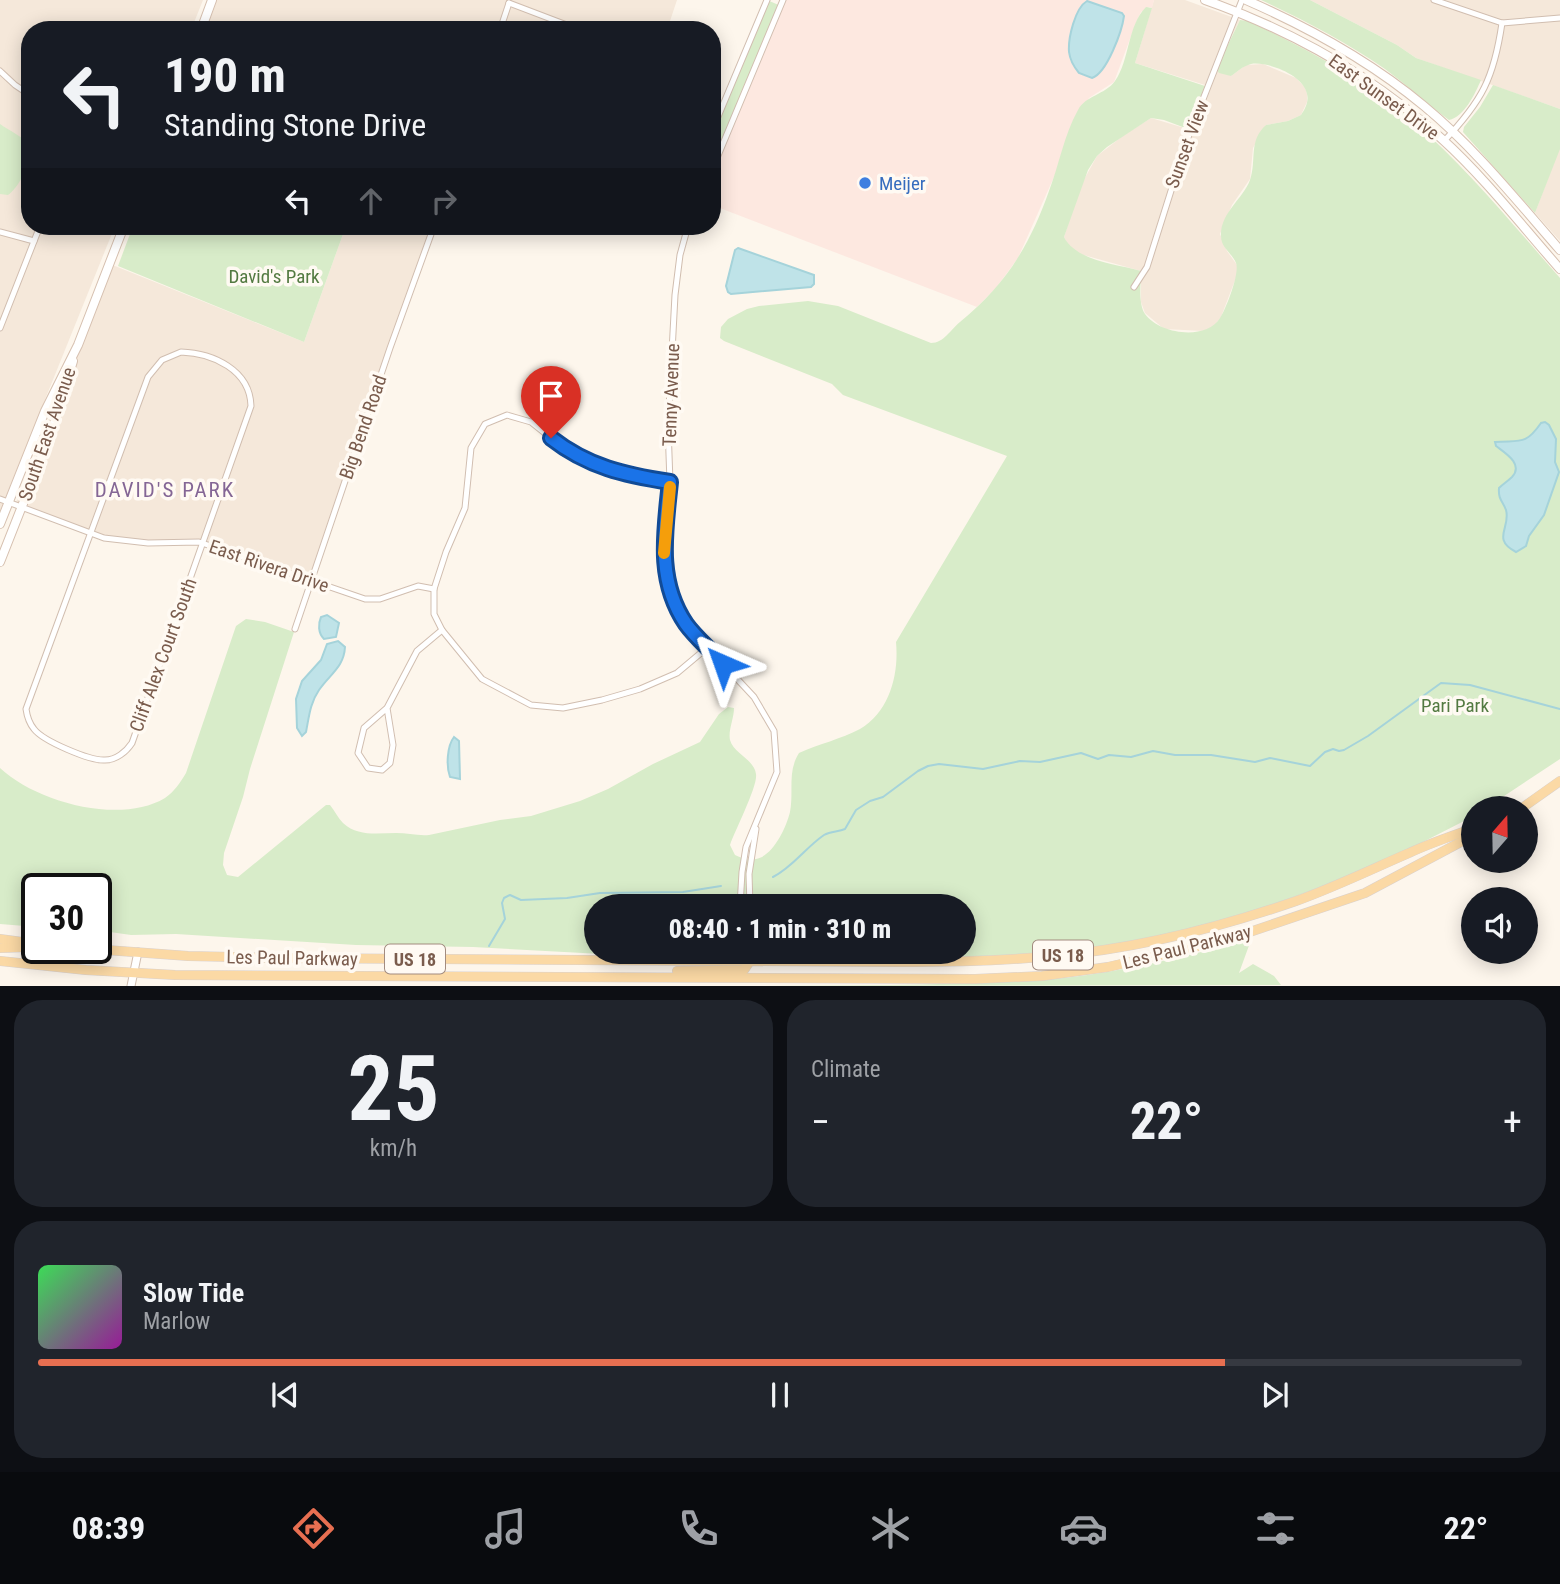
<!DOCTYPE html>
<meta charset="utf-8">
<style>
body{margin:0;font-family:"Roboto Condensed",sans-serif;background:#20242c;color:#f1f3f6;height:100vh;display:flex;flex-direction:column;font-size:26px;white-space:nowrap}
*{box-sizing:border-box;margin:0}
p{font-size:23px;color:#9ea1a6}
.icon{flex:none;width:38px;height:38px;fill:none;stroke:currentColor;stroke-width:2;stroke-linecap:round;stroke-linejoin:round}
.map{position:relative;height:986px;overflow:hidden}
.sheet{display:flex;flex-direction:column;gap:14px;padding:14px;background:#0d0f14;flex:1}
.sheet>*{flex:none}
.guide{position:absolute;left:21px;top:21px;width:700px;height:214px;border-radius:28px;box-shadow:0 4px 18px #0003;background:#171b24;color:#f1f3f6;overflow:hidden}
.needle{width:46px;rotate:20deg}
.controls{position:absolute;left:1461px;top:796px;display:grid;gap:14px}
.controls a{display:grid;place-items:center;width:77px;height:77px;border-radius:50%;background:#171b24;box-shadow:0 4px 18px #0003;font-size:35px}
.speed{position:absolute;left:21px;top:873px;display:flex;gap:14px;font-size:35px;font-weight:700;text-align:center}
.speed>*{display:grid;place-content:center;width:91px;height:91px;border-radius:50%;background:#171b24;box-shadow:0 4px 18px #0003;line-height:1}
.speed .limit{border:4px solid #111;border-radius:10px;background:#fff;color:#111}
.pin{position:absolute;display:grid;place-items:center;width:60px;height:60px;color:#fff;margin:-72px -30px;border-radius:50% 50% 50% 0;rotate:-45deg;box-shadow:0 0 7px #0007}
.pin .icon{rotate:45deg}
.me{position:absolute;width:77px;margin:-38px;rotate:317deg;stroke-linejoin:round;filter:drop-shadow(0 0 5px #0008)}
.turn{display:flex;align-items:center;gap:24px;height:147px;padding:0 28px;font-size:32px}
.turn .icon{width:91px;height:91px;stroke-width:2.5}
.turn b{display:block;font-size:49px;line-height:60px}
.lanes{display:flex;align-items:center;height:66px;padding:0 28px;background:#0003;justify-content:center;gap:35px;direction:ltr}
.lanes .off{opacity:.35}
.big{font-size:52px;font-weight:800;line-height:1.1}
.sheet .widget{flex:1;display:flex;flex-direction:column;justify-content:center;gap:10px;min-width:0;padding:0 24px;border-radius:28px;background:#20242c}
.sheet .dial{align-items:center;gap:0}
.dial b{font-size:91px;line-height:1}
.song{display:flex;align-items:center;gap:21px}
.cover{width:84px;height:84px;border-radius:10px;background:linear-gradient(135deg,hsl(130 70% 55%),hsl(300 70% 35%))}
.played{height:7px;border-radius:4px;background:linear-gradient(90deg,#e76f51 80%,#363941 80%)}
.keys{display:flex;justify-content:space-around;direction:ltr}
.heat{display:flex;justify-content:space-between;align-items:center;font-size:38px;direction:ltr}
.sheet .tiles{flex:1;display:grid;gap:14px;grid-template-columns:1fr 1fr}
.widget:last-child{grid-column:span 2}
.trip{position:absolute;left:584px;top:894px;width:392px;height:70px;border-radius:35px;background:#171b24;box-shadow:0 4px 18px #0003;font-weight:800;line-height:70px;text-align:center}
.menu{display:flex;height:112px;justify-content:space-around;align-items:center;background:#090b0e;color:#9ea1a6}
.menu .icon{width:49px;height:49px}
.menu .active{color:#e76f51}
.menu b{font-size:32px;color:#f1f3f6}
.map>svg:first-child{display:block}
.residential{fill:#f5e8da}
.commercial{fill:#fde8e0}
.green{fill:#d8ecc9;fill-rule:evenodd}
.water{fill:#bfe3e8;stroke:#a5d3da;stroke-width:2}
.lines{fill:none;stroke-linecap:round;stroke-linejoin:round}
.stream{stroke:#a5d3da;stroke-width:2}
.minor-casing{stroke:#d1beb0;stroke-width:7}
.tertiary-casing{stroke:#d1beb0;stroke-width:9}
.secondary-casing{stroke:#d6c0b0;stroke-width:10}
.primary-casing{stroke:#dad1cd;stroke-width:10}
.minor{stroke:#fff;stroke-width:5}
.tertiary{stroke:#fff;stroke-width:7}
.secondary{stroke:#fff;stroke-width:8}
.primary{stroke:#fbd9a5;stroke-width:9}
.route-casing{stroke:#114b97;stroke-width:18}
.route{stroke:#1a73e8;stroke-width:12}
.slow{stroke:#f59e0b;stroke-width:12}
.shop-dot{fill:#3f7fe0;stroke:#fffaf3;stroke-width:2.5}
.labels{text-anchor:middle;dominant-baseline:central;stroke-width:7;stroke-linejoin:round;paint-order:stroke}
.shield{fill:#fffaf3;stroke:#a28b7f;stroke-width:2}
.shield-label{font-size:18px;font-weight:bold;fill:#7a5c4d}
.street-label{font-size:19px;fill:#7a5c4d;stroke:#fffaf3}
.shop-label{font-size:19px;fill:#366cbe;stroke:#fffaf3;text-anchor:start}
.park-label{font-size:19px;fill:#537a41;stroke:#fffaf3}
.neighbourhood-label{font-size:21px;letter-spacing:2px;fill:#846695;stroke:#fffaf3}
</style>
<div class="map">
<svg width="1560" height="986" viewBox="0 0 1560 986">
<rect width="100%" height="100%" fill="#fdf6ec"/>
<g class="residential">
<polygon points="0,0 203,0 191,30 30,30 30,226 115,226 0,511"/>
<polygon points="212,0 677,0 667,30 201,30"/>
<polygon points="1154,0 1185,0 1240,20 1216,68 1231,76 1246,65 1263,64 1296,78 1305,87 1307,94 1307,102 1301,115 1288,121 1266,125 1253,148 1250,179 1232,205 1220,234 1227,251 1237,265 1237,275 1221,317 1214,326 1204,331 1164,329 1145,313 1141,302 1141,271 1080,254 1068,245 1064,237 1081,185 1097,156 1124,135 1151,118 1188,129 1205,85 1135,63"/>
<polygon points="1310,0 1560,0 1560,109 1416,58 1397,45"/>
<polygon points="1559,149 1560,149 1560,241 1535,213"/>
<polygon points="346,226 434,226 312,581 199,542 104,538 15,505 110,264 304,342"/>
</g>
<polygon class="commercial" points="783,0 1154,0 1152,8 1149,7 1141,12 1137,20 1114,82 1089,98 1018,258 996,288 977,307 712,205 712,176"/>
<g class="green">
<polygon points="767,0 781,6 712,176 712,131"/>
<path d="M1261,0H1310L1397,45L1416,58L1481,80C1475,94 1464,117 1449,120C1427,104 1407,85 1385,69C1346,42 1304,20 1261,0Z"/>
<path d="M1146,7L1152,8L1135,63L1205,86L1188,129L1164,120L1151,118L1107,147L1097,156L1088,170L1064,237C1076,261 1117,264 1141,271C1141,284 1138,303 1145,314C1159,334 1206,341 1220,318C1226,309 1240,273 1236,263C1232,253 1221,248 1221,236C1220,213 1243,199 1250,180C1257,160 1248,141 1266,125L1288,121L1301,115C1305,109 1309,102 1307,94C1304,75 1267,61 1251,64C1243,66 1237,72 1231,76L1219,73L1216,69L1240,20L1248,21C1306,48 1363,79 1413,121C1467,168 1513,225 1560,278V759L1486,808H1474L1473,816L1468,819L1376,866L1249,914L1147,940L1058,953L978,959H695L473,947L356,945L176,934L131,935L96,930V889H37V927L0,924V768C36,802 120,825 165,798C174,792 180,783 186,773L236,626L246,619L265,622L294,632L250,769L243,797L224,853L223,865L227,875L238,877L326,805H330C335,811 338,818 343,823C358,837 378,833 396,833C407,833 418,836 429,835L500,820L531,816L580,801L608,789L653,764L700,742L719,714L728,707L734,708C734,719 728,730 730,740C734,754 754,759 756,774C758,786 735,830 730,845L735,855C742,858 748,861 756,859C773,856 786,828 790,812C794,791 787,772 799,753C819,744 841,739 860,729C890,711 899,674 896,642L1007,456L843,395L832,384L724,341L720,338L721,327L728,319L747,309L759,306L808,301L838,306L931,343C944,343 950,330 960,322C1006,284 1029,247 1049,191C1059,165 1064,135 1078,110C1086,95 1105,95 1115,81C1130,60 1127,26 1146,7ZM597,906H964V952H597Z"/>
<polygon points="1493,85 1560,109 1560,149 1535,213 1463,132 1464,127 1480,107"/>
<path d="M0,124C8,130 22,136 28,144C35,157 19,188 8,195L0,194Z"/>
<polygon points="133,226 346,226 304,342 118,266"/>
<path d="M1251,940L1239,973L1253,964L1274,976L1281,985L761,986C862,985 964,986 1064,978C1127,971 1189,955 1251,940Z"/>
</g>
<g class="water">
<path d="M1087,1L1122,13L1124,16C1122,31 1107,73 1092,78L1079,73C1074,67 1070,60 1069,52C1068,38 1075,8 1087,1Z"/>
<polygon points="738,248 814,275 814,284 811,287 731,294 728,292 726,286 735,250"/>
<path d="M1545,422L1549,425L1556,439L1555,462L1559,472L1544,515L1529,536L1526,546L1516,552C1491,539 1511,528 1506,510C1503,501 1498,500 1499,488C1503,484 1508,481 1512,477C1524,464 1505,453 1496,446L1495,442C1520,440 1525,446 1541,423Z"/>
<path d="M327,615L339,623L336,637L324,639C318,633 318,624 321,617Z"/>
<path d="M338,641L345,647C344,667 330,674 319,690C310,703 309,717 306,732L302,736L297,728L296,699L302,681L321,660L327,644Z"/>
<path d="M454,737L459,741L460,779L450,777C446,766 447,746 454,737Z"/>
</g>
<g class="lines">
<g class="stream">
<path d="M773,877C793,867 805,848 824,835C831,831 838,832 845,829L856,810L870,801L883,797L918,771L928,766L939,764L983,769L1020,761L1040,762L1081,753L1098,759L1109,755L1131,757L1153,751L1175,755H1211L1255,762L1270,758L1310,766L1325,752L1333,749L1339,751L1344,750L1368,736L1441,683L1470,685L1560,709"/>
<polyline points="489,946 505,919 502,903 504,898 510,895 521,900 567,898 600,893 683,892 721,886"/>
</g>
<defs>
<g id="minor">
<polyline points="1434,0 1502,23 1560,18"/>
<polyline points="509,3 580,30"/>
<polyline points="500,30 509,3"/>
<polyline points="0,71 15,85 30,95"/>
<polyline points="712,131 767,0"/>
<path d="M1444,141C1482,101 1494,78 1502,23"/>
<polyline points="712,170 783,0"/>
<polyline points="688,226 680,255 675,295 668,427 670,482 663,545 665,573 686,624 754,697 774,731 777,772 746,847 742,872 740,906"/>
<polyline points="0,232 34,241"/>
<polyline points="1134,287 1147,267 1187,140 1242,0"/>
<polyline points="0,328 40,226"/>
<path d="M181,352C213,353 250,370 251,406L132,743C126,752 116,760 105,760C90,761 43,741 34,729C29,723 27,716 26,709L148,377L162,360Z"/>
<polyline points="670,482 624,475 570,453 531,422 507,415 485,424 471,448 465,508 446,552 434,589 434,614 442,630 482,679 531,705 563,708 602,700 640,689 677,673 708,647"/>
<polyline points="0,499 104,538 148,543 199,542 365,599 380,599 418,586 434,589"/>
<polyline points="295,629 390,348 434,226"/>
<polyline points="387,708 393,745 390,763 382,770 368,768 358,753 364,728 387,708 417,651 442,630"/>
<polyline points="750,906 749,874 756,829"/>
<polyline points="724,960 735,952"/>
</g>
<polyline id="tertiary" points="131,986 138,952"/>
<g id="secondary">
<path d="M1205,0C1293,31 1373,76 1442,139C1485,178 1522,226 1560,269"/>
<path d="M1246,0C1310,28 1370,61 1424,106C1475,148 1517,201 1560,250"/>
<polyline points="201,30 212,0"/>
<polyline points="0,524 45,411 78,345 124,226"/>
<polyline points="0,562 52,430 73,361"/>
</g>
<g id="primary">
<polyline points="1522,808 1560,781"/>
<polyline points="0,939 37,944"/>
<polyline points="0,948 28,947"/>
<path d="M79,948L188,956L278,958L899,962C950,962 1001,961 1053,956C1136,949 1218,928 1296,901C1335,887 1372,869 1409,853C1430,843 1452,836 1474,828"/>
<polyline points="0,961 86,970 175,975 975,979 1042,976 1108,967 1229,939 1365,893 1474,835"/>
<polyline points="677,971 744,970 750,961"/>
</g>
</defs>
<use href="#minor" class="minor-casing"/>
<use href="#tertiary" class="tertiary-casing"/>
<use href="#secondary" class="secondary-casing"/>
<use href="#primary" class="primary-casing"/>
<use href="#minor" class="minor"/>
<use href="#tertiary" class="tertiary"/>
<use href="#secondary" class="secondary"/>
<use href="#primary" class="primary"/>
</g>
<g class="lines">
<defs>
<path id="route" d="M551,438C588,467 625,475 670,482C665,531 656,580 686,624C696,638 712,651 723,664"/>
</defs>
<use href="#route" class="route-casing"/>
<use href="#route" class="route"/>
<polyline class="slow" points="664,553 670,487"/>
</g>
<circle class="shop-dot" cx="865" cy="183" r="7"/>
<g class="labels">
<g class="shield">
<rect x="1033" y="940.5" width="60" height="29" rx="5"/>
<rect x="385" y="944.5" width="60" height="29" rx="5"/>
</g>
<g class="shield-label">
<text x="1063" y="955">US 18</text>
<text x="415" y="959">US 18</text>
</g>
<g class="street-label">
<text transform="translate(1384 97) rotate(36)">East Sunset Drive</text>
<text transform="translate(1187 144) rotate(-70)">Sunset View</text>
<text transform="translate(671 395) rotate(-88)">Tenny Avenue</text>
<text transform="translate(363 427) rotate(-71)">Big Bend Road</text>
<text transform="translate(47 434) rotate(-71)">South East Avenue</text>
<text transform="translate(269 566) rotate(19)">East Rivera Drive</text>
<text transform="translate(163 655) rotate(-70)">Cliff Alex Court South</text>
<text transform="translate(1187 947) rotate(-14)">Les Paul Parkway</text>
<text transform="translate(292 958) rotate(1)">Les Paul Parkway</text>
</g>
<g class="shop-label">
<text x="879" y="183">Meijer</text>
</g>
<g class="park-label">
<text x="274" y="276">David's Park</text>
<text x="1455" y="705">Pari Park</text>
</g>
<g class="neighbourhood-label">
<text x="165" y="490">DAVID'S PARK</text>
</g>
</g>
</svg>
<div class="controls">
<a><svg class="needle" viewBox="-14 -14 28 28"><path d="M0-13l5 13h-10z" fill="#e53935"/><path d="M0 13l5-13h-10z" fill="#9ea1a6"/></svg></a>
<a><svg class="icon" aria-label="sound" viewBox="0 0 24 24"><path d="M4 9h4l5-4v14l-5-4H4zM17 9q2 3 0 6"/></svg></a>
</div>
<div class="speed"><div class="limit">30</div></div>
<div class="pin" style="left:551px;top:438px;background:#d93025"><svg class="icon" aria-label="arrive" viewBox="0 0 24 24"><path d="M6 21V4h12l-3 4 3 4H6"/></svg></div>
<svg class="me" style="left:723px;top:664px" viewBox="-20 -20 40 40"><path d="M0-17L14 15 0 8-14 15z" fill="#1a73e8" stroke="#fff" stroke-width="4"/></svg>
<div class="trip">08:40 · 1 min · 310 m</div>
<div class="guide">
<div class="turn"><svg class="icon" aria-label="left" viewBox="0 0 24 24"><path d="M17 20v-9H6M10 6l-5 5 5 5"/></svg><div><b>190 m</b>Standing Stone Drive</div></div>
<div class="lanes"><svg class="icon" aria-label="left" viewBox="0 0 24 24"><path d="M17 20v-9H6M10 6l-5 5 5 5"/></svg><svg class="icon off" aria-label="ahead" viewBox="0 0 24 24"><path d="M12 20V5M6 11l6-6 6 6"/></svg><svg class="icon off" aria-label="right" viewBox="0 0 24 24"><path d="M7 20v-9h11M14 6l5 5-5 5"/></svg></div>
</div>
</div>
<section class="sheet">
<div class="tiles">
<div class="widget dial"><b>25</b><p>km/h</p></div>
<div class="widget"><p>Climate</p>
<div class="heat"><a>−</a><b class="big">22°</b><a>+</a></div>
</div>
<div class="widget">
<div class="song"><i class="cover"></i><div><b>Slow Tide</b><p>Marlow</p></div></div>
<div class="played"></div>
<div class="keys"><svg class="icon" aria-label="previous" viewBox="0 0 24 24"><path d="M18 5L8 12l10 7zM5 5v14"/></svg><svg class="icon" aria-label="pause" viewBox="0 0 24 24"><path d="M8 5v14M16 5v14"/></svg><svg class="icon" aria-label="next" viewBox="0 0 24 24"><path d="M6 5l10 7-10 7zM19 5v14"/></svg></div>
</div>
</div>
</section>
<nav class="menu">
<b>08:39</b>
<svg class="icon active" aria-label="directions" viewBox="0 0 24 24"><path d="M12 3l9 9-9 9-9-9zM9 14v-3h6M13 9l2 2-2 2"/></svg>
<svg class="icon" aria-label="music" viewBox="0 0 24 24"><path d="M9 18V5l10-2v13"/><circle cx="6" cy="18" r="3"/><circle cx="16" cy="16" r="3"/></svg>
<svg class="icon" aria-label="phone" viewBox="0 0 24 24"><path d="M5 4h4l2 5-3 2q2 4 5 5l2-3 5 2v4C11 20 4 13 5 4z"/></svg>
<svg class="icon" aria-label="climate" viewBox="0 0 24 24"><path d="M12 3v18M4 7l16 10M4 17L20 7"/></svg>
<svg class="icon" aria-label="car" viewBox="0 0 24 24"><path d="M5 17H2v-5l4-1 3-4h7l3 4 3 1v5h-3M9 17h6M6 11h13"/><circle cx="7" cy="17" r="2"/><circle cx="17" cy="17" r="2"/></svg>
<svg class="icon" aria-label="filters" viewBox="0 0 24 24"><path d="M4 7h16M4 17h16"/><circle cx="9" cy="7" r="2"/><circle cx="15" cy="17" r="2"/></svg>
<b>22°</b>
</nav>
